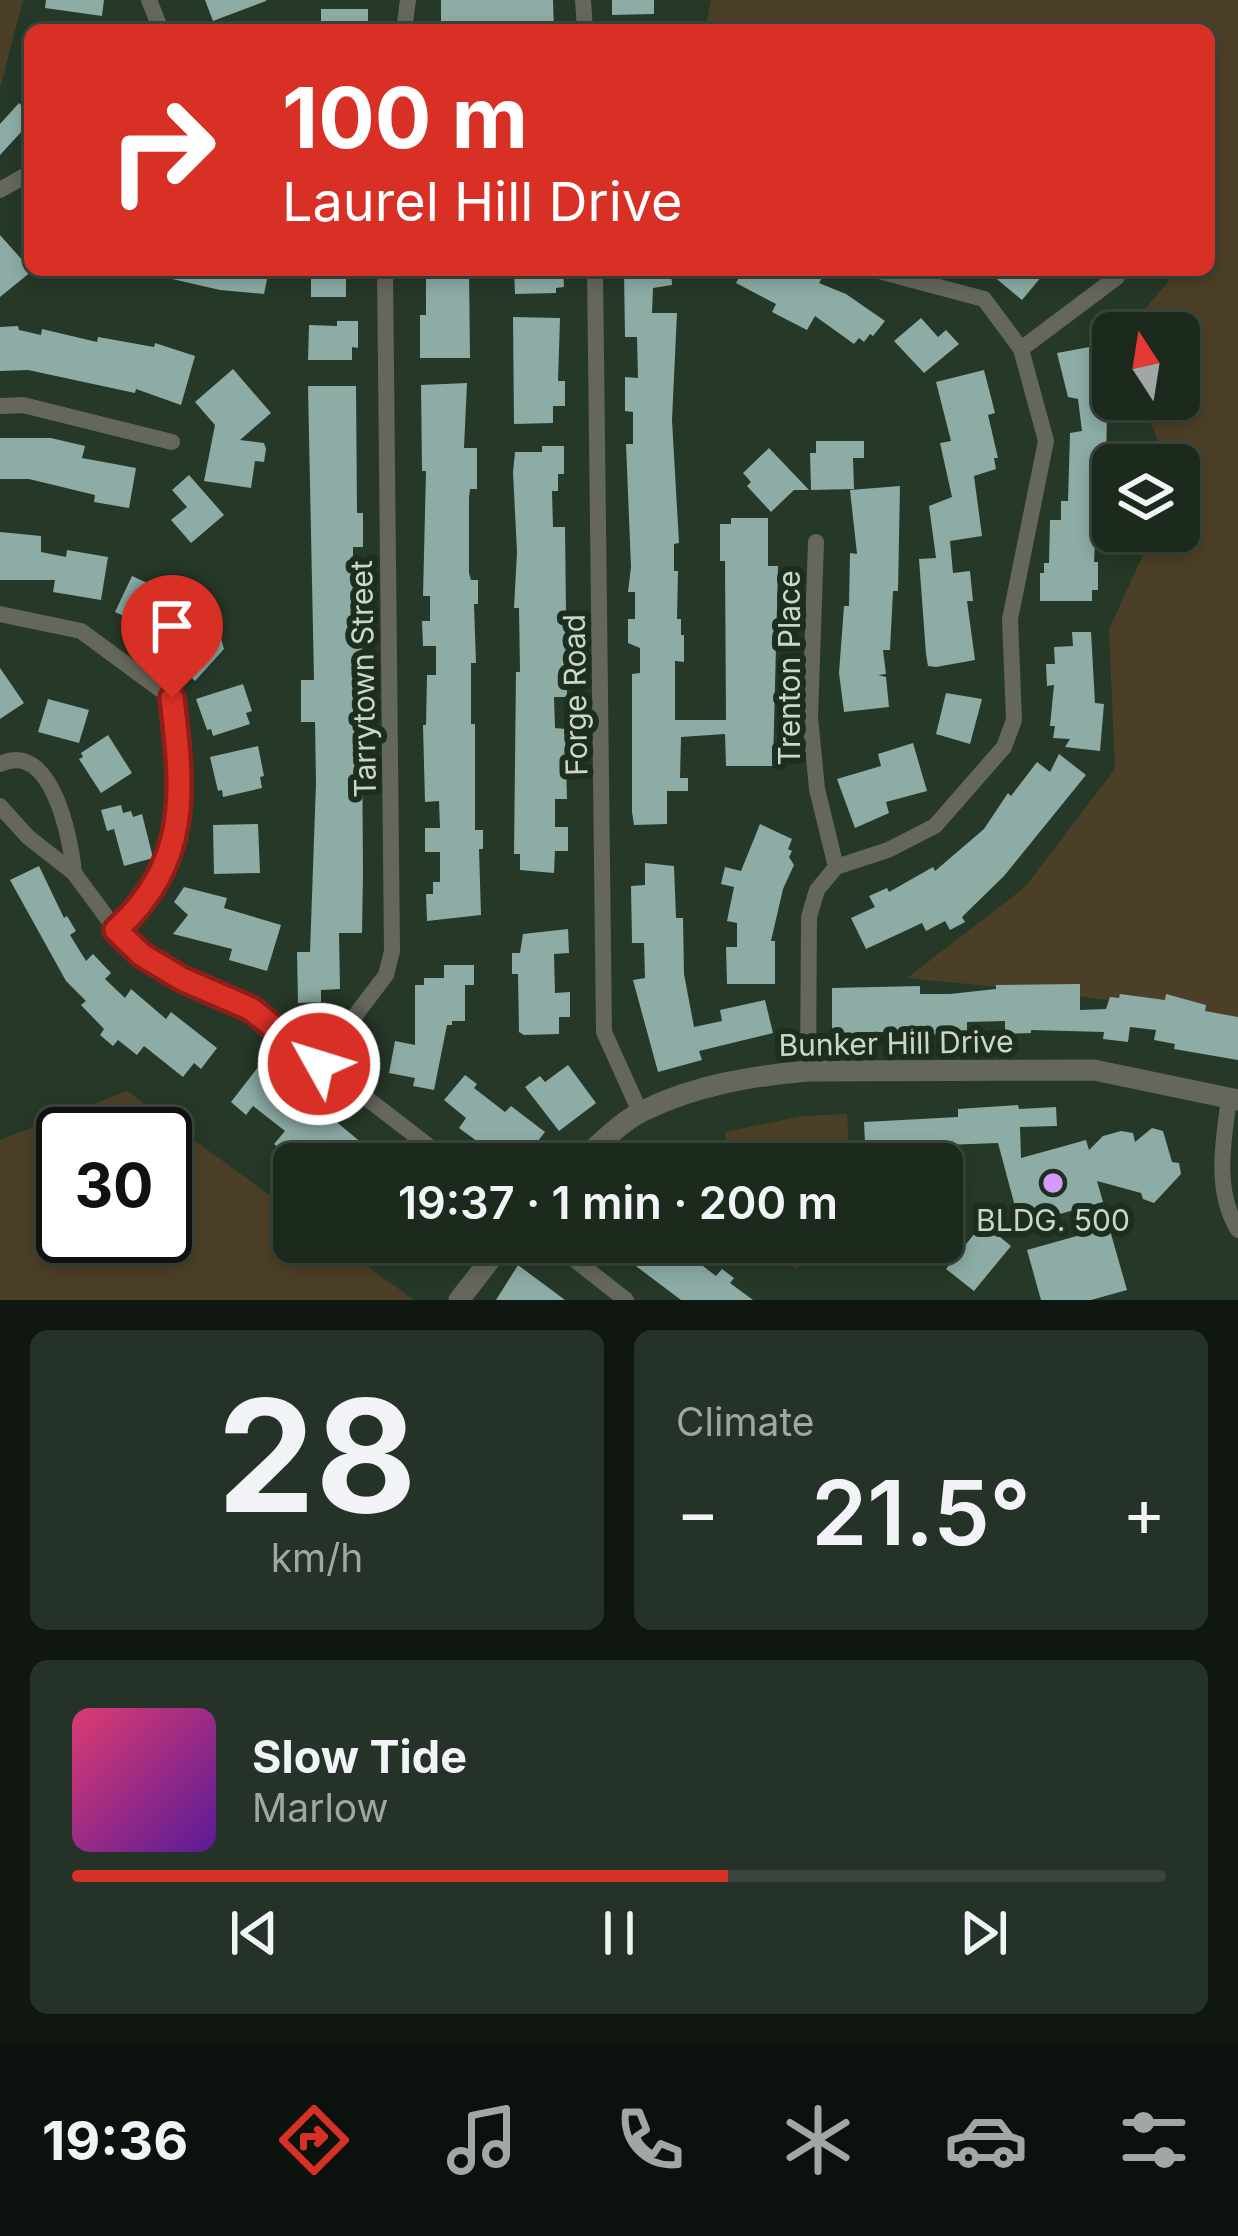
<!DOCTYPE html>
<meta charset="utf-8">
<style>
body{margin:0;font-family:Inter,sans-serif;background:#253227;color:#f1f3f6;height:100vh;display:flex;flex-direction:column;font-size:45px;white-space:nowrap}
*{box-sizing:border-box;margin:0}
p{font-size:39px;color:#a0a7a4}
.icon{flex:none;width:66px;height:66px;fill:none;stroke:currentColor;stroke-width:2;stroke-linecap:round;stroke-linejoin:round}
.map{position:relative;height:1300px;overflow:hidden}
.panel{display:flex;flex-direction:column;gap:30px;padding:30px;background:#0f1710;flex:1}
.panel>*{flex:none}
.top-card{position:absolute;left:24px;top:24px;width:1191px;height:252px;border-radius:18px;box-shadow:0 6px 18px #0003,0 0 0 3px #3a463c;background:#d93025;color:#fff;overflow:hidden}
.needle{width:78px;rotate:348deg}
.buttons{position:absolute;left:1092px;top:312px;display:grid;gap:24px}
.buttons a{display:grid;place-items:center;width:108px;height:108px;border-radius:18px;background:#1c2a1e;box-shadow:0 6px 18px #0003,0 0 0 3px #3a463c;font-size:60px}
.speed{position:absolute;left:36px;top:1107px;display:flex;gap:24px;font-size:60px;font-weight:700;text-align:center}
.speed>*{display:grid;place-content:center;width:156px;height:156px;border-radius:50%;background:#1c2a1e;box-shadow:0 6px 18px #0003,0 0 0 3px #3a463c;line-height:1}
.speed .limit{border:6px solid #111;border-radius:18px;background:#fff;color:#111}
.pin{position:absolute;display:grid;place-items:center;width:102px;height:102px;color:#fff;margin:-123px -51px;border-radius:50% 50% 50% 0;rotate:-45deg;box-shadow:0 0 12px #0007}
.pin .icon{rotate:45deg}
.me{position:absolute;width:132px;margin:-66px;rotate:309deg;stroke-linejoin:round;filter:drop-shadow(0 0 9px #0008)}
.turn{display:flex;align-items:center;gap:42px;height:252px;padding:0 60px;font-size:54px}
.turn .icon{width:156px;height:156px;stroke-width:2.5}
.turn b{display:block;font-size:84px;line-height:102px}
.big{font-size:90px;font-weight:600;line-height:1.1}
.panel .tile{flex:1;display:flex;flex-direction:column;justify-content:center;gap:18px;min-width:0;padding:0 42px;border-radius:18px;background:#253227}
.panel .dial{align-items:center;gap:0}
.dial b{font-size:156px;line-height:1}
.song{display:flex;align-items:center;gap:36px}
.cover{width:144px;height:144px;border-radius:18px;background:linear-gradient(135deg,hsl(340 70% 55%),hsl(270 70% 35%))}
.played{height:12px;border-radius:6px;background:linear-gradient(90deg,#d93025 60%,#3a463c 60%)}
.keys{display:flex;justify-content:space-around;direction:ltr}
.heat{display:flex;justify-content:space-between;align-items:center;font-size:66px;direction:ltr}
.panel .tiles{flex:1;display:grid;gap:30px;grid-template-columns:1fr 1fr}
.tile:last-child{grid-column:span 2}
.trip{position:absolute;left:273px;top:1143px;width:690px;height:120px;border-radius:18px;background:#1c2a1e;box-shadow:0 6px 18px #0003,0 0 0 3px #3a463c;font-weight:600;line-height:120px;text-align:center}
.menu{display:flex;height:192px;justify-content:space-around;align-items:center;background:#0b110c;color:#a0a7a4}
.menu .icon{width:84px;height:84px}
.menu .selected{color:#d93025}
.menu b{font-size:54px;color:#f1f3f6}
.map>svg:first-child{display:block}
.green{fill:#4c3f27;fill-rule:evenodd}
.building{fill:#8caca5}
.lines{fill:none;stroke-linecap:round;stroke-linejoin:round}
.minor{stroke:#65665c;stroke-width:16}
.tertiary{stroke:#65665c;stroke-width:21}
.route-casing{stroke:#8d1f18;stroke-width:30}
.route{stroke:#d93025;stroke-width:21}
.poi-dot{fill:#d39cfc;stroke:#1d2e1f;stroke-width:4.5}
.labels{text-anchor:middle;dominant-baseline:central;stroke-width:12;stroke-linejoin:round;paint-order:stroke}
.street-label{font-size:30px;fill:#ccd7cc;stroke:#1d2e1f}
.poi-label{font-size:30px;fill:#ccd7cc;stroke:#1d2e1f}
</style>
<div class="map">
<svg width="1238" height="1300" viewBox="0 0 1238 1300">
<rect width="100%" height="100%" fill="#263828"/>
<g class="green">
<polygon points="0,0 23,0 0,88"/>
<polygon points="711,0 1238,0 1238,1019 1058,993 907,978 1025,887 1115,769 1109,629 1154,531 1179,531 1179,465 1167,465 1142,399 1179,399 1179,333 1125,333 1178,270 1209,270 1209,30 705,30"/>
<path d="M127,1091L294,1213V1242H334L414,1300H0V1140ZM165,1134V1236H63V1134Z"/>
<polygon points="847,1114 850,1164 727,1164 725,1132 803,1116"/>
<polygon points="761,1242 818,1242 797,1269"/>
</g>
<g class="building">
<polygon points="46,0 104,0 102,16 45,8"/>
<polygon points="205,0 266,0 266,1 213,21"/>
<polygon points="441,0 553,0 554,30 441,28"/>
<polygon points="612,0 654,0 654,14 612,15"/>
<rect x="321" y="9" width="47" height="21"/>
<polygon points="19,103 30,113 30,137 23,130 0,155 0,124"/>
<polygon points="0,235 32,271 0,297"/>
<polygon points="159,270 269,270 264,294 220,290 159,276"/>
<rect x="311" y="270" width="35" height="27"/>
<polygon points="426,270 469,270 470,358 420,358 420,315 426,315"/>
<polygon points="514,270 563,270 564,287 556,288 556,293 515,294"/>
<polygon points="624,270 671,270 672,285 653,288 652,313 677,313 672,420 679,543 674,544 674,571 678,571 677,619 681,619 681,635 684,635 684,662 675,661 675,720 726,720 725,561 720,561 720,524 731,524 731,518 768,518 768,566 778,566 773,766 726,766 725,734 681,737 680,778 688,778 688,791 667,791 667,824 634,825 632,812 632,674 640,673 640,648 628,643 628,619 635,619 635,592 628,592 631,567 626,444 633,444 633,412 625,411 625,377 638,378 637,337 625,337"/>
<polygon points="743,270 807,270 822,278 819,283 846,294 885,321 873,336 870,334 864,342 859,338 854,344 815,316 807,330 772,312 776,304 736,283"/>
<polygon points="986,270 1047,270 1022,300"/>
<polygon points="513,317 560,318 558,381 565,381 565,406 553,406 553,423 514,424"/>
<polygon points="921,318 938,337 946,330 959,344 924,373 894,341"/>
<polygon points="337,321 358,321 358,348 352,347 352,360 308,360 309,325 337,326"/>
<polygon points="18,326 19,330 41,335 42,329 97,342 98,337 154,347 155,343 195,356 181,405 136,389 135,393 28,370 0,371 0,327"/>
<polygon points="1100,345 1107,413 1106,464 1113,464 1113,489 1098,489 1094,562 1098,562 1098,590 1092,590 1092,601 1040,601 1040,573 1044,573 1044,563 1049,563 1050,520 1061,520 1061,501 1068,501 1070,433 1082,431 1078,399 1068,397 1057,353"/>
<polygon points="233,369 271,413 240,440 264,443 266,449 264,462 255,461 251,488 204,481 215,425 195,402"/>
<polygon points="984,370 995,413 988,415 998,458 994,458 996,469 974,476 982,536 950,541 953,573 970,571 973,601 967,601 975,660 936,667 928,666 926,654 919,559 936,558 929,506 952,497 940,443 951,441 936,382"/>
<polygon points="467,383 464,448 477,448 477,489 470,489 469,498 469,573 471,580 478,580 478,604 474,604 476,663 471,663 471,724 475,724 475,830 483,830 483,849 479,849 481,915 427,921 426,894 433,894 433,882 440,882 440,852 425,852 425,828 440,828 439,801 425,802 423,725 426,725 427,675 436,675 436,646 423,646 422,621 430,621 430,596 423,596 426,471 422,471 421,385"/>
<polygon points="308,386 356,386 357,513 363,513 363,547 353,547 353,575 361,575 363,874 362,933 339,933 340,989 321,990 321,1002 298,1003 297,952 310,952 316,783 315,722 301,722 301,680 314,680"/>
<polygon points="0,438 51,438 85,446 82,458 136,468 129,508 94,502 95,495 29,479 0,479"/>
<polygon points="816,441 864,441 864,458 853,458 854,489 811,490 810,453 816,453"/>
<polygon points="542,446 564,446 564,474 558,474 558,491 552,491 553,527 565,527 567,697 554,697 555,728 565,729 567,799 555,799 555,827 568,827 568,851 555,851 554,873 520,870 520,854 514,854 516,672 520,672 519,608 514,608 517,552 513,472 515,452 542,452"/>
<polygon points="769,448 809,490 794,490 771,512 747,486 751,482 743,473"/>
<polygon points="189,475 224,515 191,543 171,520 187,507 172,490"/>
<polygon points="900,486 898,591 893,591 890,650 883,650 886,674 878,675 886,677 889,707 844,712 839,673 844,606 849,606 850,553 857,554 850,490"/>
<polygon points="0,532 41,536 41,552 66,557 67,550 108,557 101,600 53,592 55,580 0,580"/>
<polygon points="132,576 180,598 163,634 148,627 145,633 122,623 124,616 115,612"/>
<polygon points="199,616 221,638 224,649 195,681 165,651"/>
<polygon points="1072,632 1091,632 1095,703 1104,704 1100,751 1065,747 1070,739 1053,738 1055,726 1050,726 1054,685 1047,686 1046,664 1055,664 1054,647 1073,646"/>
<polygon points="0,668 24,703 0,719"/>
<polygon points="243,684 252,711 246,713 250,724 213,736 211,729 207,730 196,699"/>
<polygon points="946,693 982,699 970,744 936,734"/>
<polygon points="48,699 89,710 79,743 38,732"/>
<polygon points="108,735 132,773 101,793 79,759 83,757 81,753"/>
<polygon points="913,743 927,791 886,802 889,813 855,828 837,779 881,766 878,754"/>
<polygon points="258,746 264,776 260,777 262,788 223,797 222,790 218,791 210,757"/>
<polygon points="1059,754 1086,775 1004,876 962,917 965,922 950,930 945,921 926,931 922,923 866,949 851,918 875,907 869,896 887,888 889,892 933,867 935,871 984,829 1008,793 1011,796 1037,762 1050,772"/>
<polygon points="121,805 123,813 131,811 133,817 142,814 153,858 124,866 114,829 107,831 101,810"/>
<polygon points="258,824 260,873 214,874 213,825"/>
<polygon points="760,824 792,839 788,849 792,851 789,857 794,865 783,889 771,941 775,941 775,984 727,984 726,947 737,947 737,923 727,921 734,887 721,884 725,867 741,871"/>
<polygon points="645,863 674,866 676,918 683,918 684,974 694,1027 722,1021 720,1010 765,1000 773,1033 699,1051 702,1060 658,1072 633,980 645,978 644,943 632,943 631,886 645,885"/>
<polygon points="39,866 64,918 67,916 76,931 70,935 86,961 93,954 111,973 105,979 125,998 131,989 166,1019 171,1012 217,1048 201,1069 194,1063 183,1077 144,1046 137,1055 118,1040 113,1046 100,1035 104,1029 81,1005 86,1001 66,981 10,880"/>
<polygon points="184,887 227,898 224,908 281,925 267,971 229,960 232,949 173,934 188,915 174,902"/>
<polygon points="568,929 569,953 554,954 555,993 570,992 570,1017 559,1017 559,1034 524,1035 519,1032 518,974 512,974 512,953 520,953 523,934"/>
<polygon points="444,965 474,965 474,985 465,985 465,1021 452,1021 452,1025 447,1025 434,1090 413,1086 415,1078 389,1073 395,1041 415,1045 415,985 424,985 424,978 444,978"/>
<polygon points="1080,984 1080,1010 1106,1009 1110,997 1119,998 1120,994 1165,1000 1166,994 1206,1005 1205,1011 1238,1017 1238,1060 1174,1049 1175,1044 1154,1040 1156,1030 1130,1027 1128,1042 1103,1039 1104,1032 1031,1030 1031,1033 1005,1034 1005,1021 967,1022 967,1033 898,1036 898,1032 858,1032 858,1037 832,1037 832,988 920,986 920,994 950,994 996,989 996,985"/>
<polygon points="262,1062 335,1117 333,1119 387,1164 299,1164 274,1144 285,1131 253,1106 246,1115 231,1102"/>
<polygon points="568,1065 596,1103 559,1131 525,1087 540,1076 545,1082"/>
<polygon points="465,1075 477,1084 474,1088 505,1112 511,1106 545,1132 527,1155 541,1164 508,1164 459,1128 466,1118 444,1100"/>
<polygon points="1018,1105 1019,1109 1056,1107 1057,1126 1020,1127 1021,1158 1086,1140 1089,1150 1103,1136 1121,1131 1133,1133 1135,1142 1152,1128 1163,1131 1172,1162 1179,1163 1181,1174 1154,1203 1143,1199 1141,1193 1097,1181 1103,1202 1020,1225 998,1143 945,1145 946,1164 866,1164 864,1122 958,1117 958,1109"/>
<polygon points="983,1223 1011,1246 974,1291 946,1269"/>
<polygon points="1109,1227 1127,1290 1091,1300 1041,1300 1027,1250"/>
<polygon points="411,1242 466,1242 453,1259 445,1258 440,1265"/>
<polygon points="604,1242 681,1242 689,1248 686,1253 716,1276 722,1269 734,1278 730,1283 753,1300 681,1300"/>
<polygon points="518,1265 565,1300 496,1300"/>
</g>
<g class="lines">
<g class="minor">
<polyline points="149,0 161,30"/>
<polyline points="583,0 585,30"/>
<polyline points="404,30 408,0"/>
<polyline points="0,190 30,173"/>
<polyline points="595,270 604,1032 640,1112"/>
<polyline points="1021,349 1117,277 1119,270"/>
<polyline points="0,406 23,405 172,442"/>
<path d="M0,614L81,631L172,698C183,791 191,861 116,930"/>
<path d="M0,764C52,739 71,840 74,873"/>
<polyline points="0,806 28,837 74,873 116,930 142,955 182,979 251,1009 452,1164"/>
<polyline points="836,867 888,850 935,826 1004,747 1014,720 1010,619 1046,441 1021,349 984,299 875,270"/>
<polyline points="319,1063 386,975 392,951 385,270"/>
<polyline points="808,1071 809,917 817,890 836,867 817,789 810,717 816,542"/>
<path d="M1229,1099C1223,1143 1214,1190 1238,1230"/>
<polyline points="552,1242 626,1300"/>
</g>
<g class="tertiary">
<path d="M577,1164C597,1147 620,1122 643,1111C695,1085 752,1076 808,1071L1094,1070L1238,1100"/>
<polyline points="459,1300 504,1242"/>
</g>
</g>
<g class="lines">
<defs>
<path id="route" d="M172,698C183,790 191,862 116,930L142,955L182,979L251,1009L319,1064"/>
</defs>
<use href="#route" class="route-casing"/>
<use href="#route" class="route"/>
</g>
<circle class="poi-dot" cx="1053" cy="1183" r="12"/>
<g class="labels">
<g class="street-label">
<text transform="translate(789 668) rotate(-90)">Trenton Place</text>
<text transform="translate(363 679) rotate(-91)">Tarrytown Street</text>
<text transform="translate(575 695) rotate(-91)">Forge Road</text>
<text transform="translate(896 1043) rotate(-1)">Bunker Hill Drive</text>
</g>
<g class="poi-label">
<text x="1053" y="1220">BLDG. 500</text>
</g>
</g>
</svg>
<div class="buttons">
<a><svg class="needle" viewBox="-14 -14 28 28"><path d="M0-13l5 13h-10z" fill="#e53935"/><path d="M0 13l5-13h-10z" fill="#a0a7a4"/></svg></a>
<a><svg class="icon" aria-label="layers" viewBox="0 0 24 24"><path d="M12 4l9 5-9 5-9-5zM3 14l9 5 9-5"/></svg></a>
</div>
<div class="speed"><div class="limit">30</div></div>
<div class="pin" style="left:172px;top:698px;background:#d93025"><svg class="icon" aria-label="arrive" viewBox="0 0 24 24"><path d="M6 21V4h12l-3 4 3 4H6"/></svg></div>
<svg class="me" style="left:319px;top:1064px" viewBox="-20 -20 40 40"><circle r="17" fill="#d93025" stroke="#fff" stroke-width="3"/><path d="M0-11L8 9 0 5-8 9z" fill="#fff"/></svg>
<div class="trip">19:37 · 1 min · 200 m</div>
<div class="top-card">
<div class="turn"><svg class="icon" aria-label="right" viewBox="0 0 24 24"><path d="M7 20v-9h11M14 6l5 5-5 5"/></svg><div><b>100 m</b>Laurel Hill Drive</div></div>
</div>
</div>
<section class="panel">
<div class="tiles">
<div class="tile dial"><b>28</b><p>km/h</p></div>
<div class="tile"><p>Climate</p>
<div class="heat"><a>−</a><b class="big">21.5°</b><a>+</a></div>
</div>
<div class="tile">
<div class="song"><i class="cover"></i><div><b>Slow Tide</b><p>Marlow</p></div></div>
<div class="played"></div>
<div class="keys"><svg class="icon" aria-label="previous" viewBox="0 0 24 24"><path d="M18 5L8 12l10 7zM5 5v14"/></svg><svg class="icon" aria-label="pause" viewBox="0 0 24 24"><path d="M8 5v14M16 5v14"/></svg><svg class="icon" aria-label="next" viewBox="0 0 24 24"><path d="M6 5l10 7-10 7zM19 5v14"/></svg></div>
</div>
</div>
</section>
<nav class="menu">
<b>19:36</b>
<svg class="icon selected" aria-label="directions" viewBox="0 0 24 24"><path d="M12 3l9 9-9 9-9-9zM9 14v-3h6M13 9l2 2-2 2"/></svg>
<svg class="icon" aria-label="music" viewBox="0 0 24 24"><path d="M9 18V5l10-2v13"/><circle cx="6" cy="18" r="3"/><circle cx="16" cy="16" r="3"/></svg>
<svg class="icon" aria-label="phone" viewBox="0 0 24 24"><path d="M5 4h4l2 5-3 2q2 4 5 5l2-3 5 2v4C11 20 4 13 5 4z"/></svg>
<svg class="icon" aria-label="climate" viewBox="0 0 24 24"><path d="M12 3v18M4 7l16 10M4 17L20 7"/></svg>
<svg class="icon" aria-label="car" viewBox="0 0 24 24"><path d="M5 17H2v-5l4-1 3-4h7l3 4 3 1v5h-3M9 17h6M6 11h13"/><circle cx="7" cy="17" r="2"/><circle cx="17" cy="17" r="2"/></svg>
<svg class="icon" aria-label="filters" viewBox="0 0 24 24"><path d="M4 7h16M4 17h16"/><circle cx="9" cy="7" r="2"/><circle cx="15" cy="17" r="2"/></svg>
</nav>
